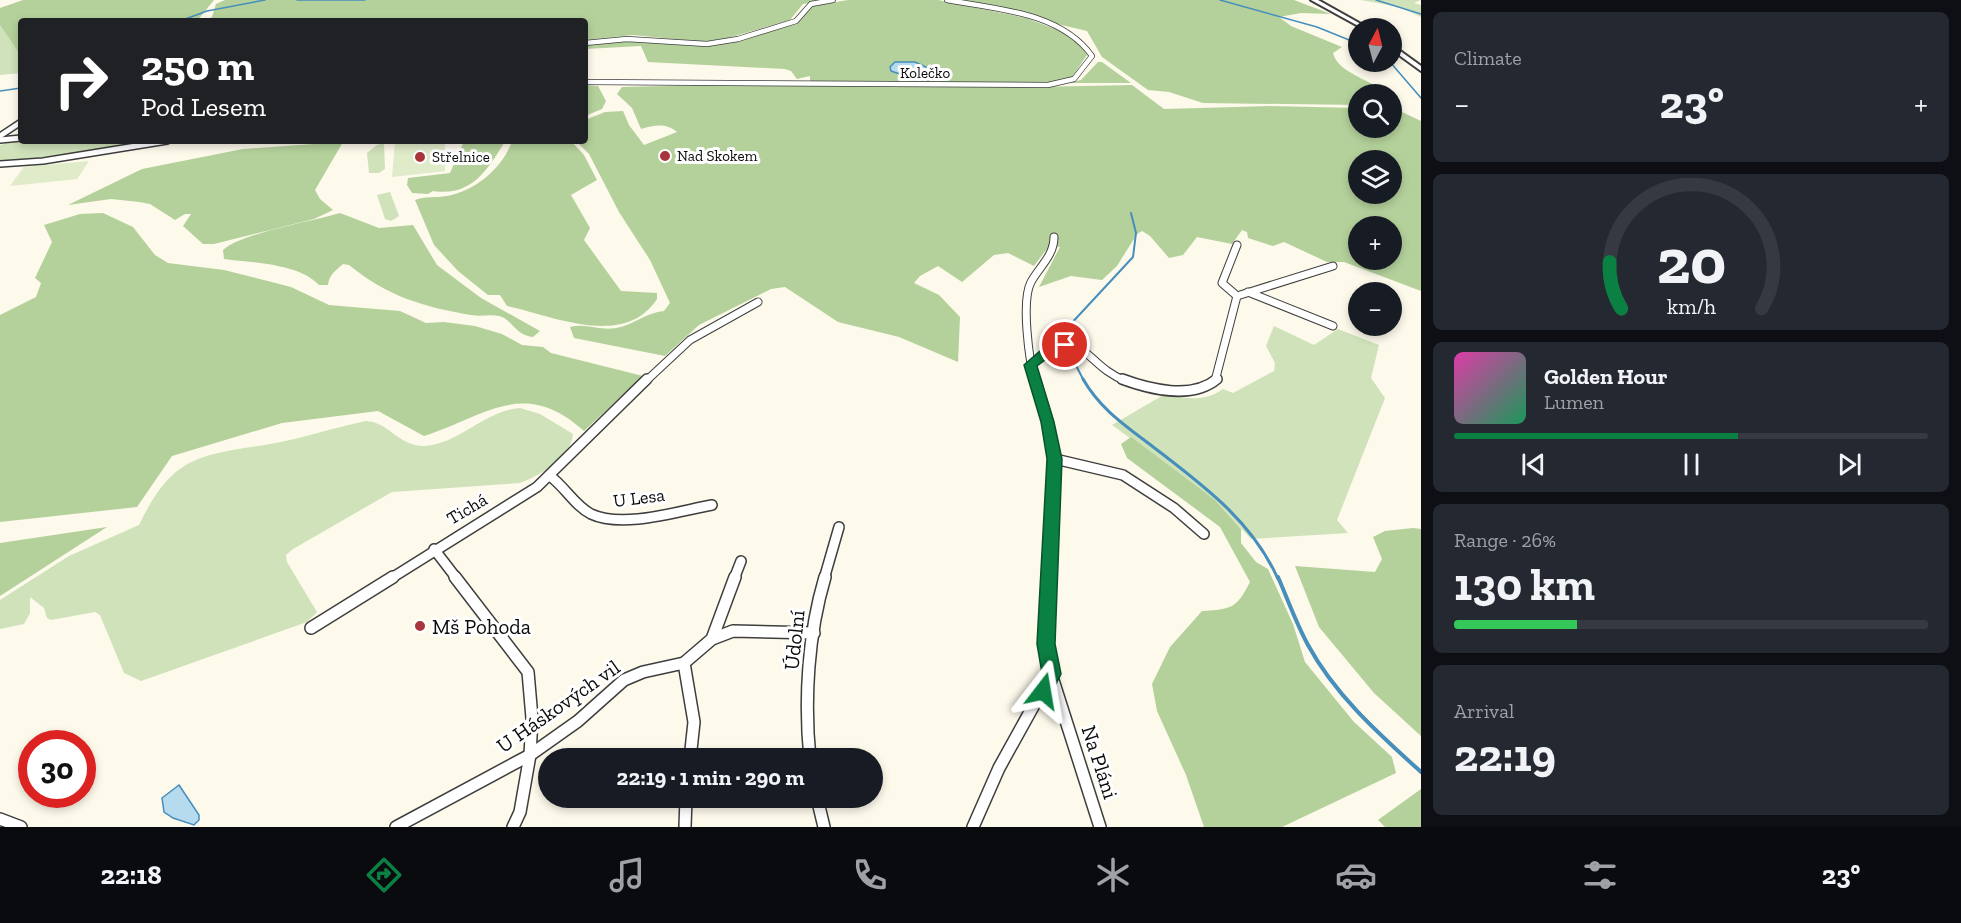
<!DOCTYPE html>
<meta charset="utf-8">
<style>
body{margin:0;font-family:"Zilla Slab",serif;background:#242831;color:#f1f3f6;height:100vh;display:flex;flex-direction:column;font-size:22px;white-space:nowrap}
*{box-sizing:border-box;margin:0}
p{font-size:20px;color:#9ea1a6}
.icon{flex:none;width:33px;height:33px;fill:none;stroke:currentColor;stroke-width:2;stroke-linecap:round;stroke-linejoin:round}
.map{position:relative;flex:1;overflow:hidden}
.drawer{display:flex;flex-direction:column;gap:12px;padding:12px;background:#0d0f14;width:540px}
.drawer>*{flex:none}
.banner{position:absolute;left:18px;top:18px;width:570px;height:126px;border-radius:6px;box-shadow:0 3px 9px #0003;background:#202124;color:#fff;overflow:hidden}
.needle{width:39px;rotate:7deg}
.fabs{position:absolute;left:1348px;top:18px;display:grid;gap:12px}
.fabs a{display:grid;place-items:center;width:54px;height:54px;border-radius:50%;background:#171b24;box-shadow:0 3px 9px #0003;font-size:30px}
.speed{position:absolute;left:18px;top:730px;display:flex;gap:12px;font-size:30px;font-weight:700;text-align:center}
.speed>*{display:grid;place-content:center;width:78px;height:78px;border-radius:50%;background:#171b24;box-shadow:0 3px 9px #0003;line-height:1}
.speed .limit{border:9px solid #d22;background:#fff;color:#111}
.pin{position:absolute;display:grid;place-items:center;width:51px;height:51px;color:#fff;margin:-26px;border:3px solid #fff;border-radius:50%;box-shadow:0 2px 6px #0007}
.me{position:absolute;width:66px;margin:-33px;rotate:14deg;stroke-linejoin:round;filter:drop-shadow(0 0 4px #0008)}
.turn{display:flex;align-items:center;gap:21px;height:126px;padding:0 24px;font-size:27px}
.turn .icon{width:78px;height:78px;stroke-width:2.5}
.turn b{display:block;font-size:42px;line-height:51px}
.big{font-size:45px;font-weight:800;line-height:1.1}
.drawer .card{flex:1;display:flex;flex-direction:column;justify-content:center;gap:9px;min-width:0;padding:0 21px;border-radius:9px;background:#242831}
.drawer .dial{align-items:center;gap:0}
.dial svg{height:156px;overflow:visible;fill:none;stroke:#363941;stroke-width:7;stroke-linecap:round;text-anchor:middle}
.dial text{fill:#f1f3f6;stroke:none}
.song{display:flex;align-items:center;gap:18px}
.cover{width:72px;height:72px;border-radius:9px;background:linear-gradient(135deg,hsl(320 70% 55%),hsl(150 70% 35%))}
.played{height:6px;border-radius:3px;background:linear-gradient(90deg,#0b8043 60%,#363941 60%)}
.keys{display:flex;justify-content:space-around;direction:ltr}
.heat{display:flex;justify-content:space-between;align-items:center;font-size:33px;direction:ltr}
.charge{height:9px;border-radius:4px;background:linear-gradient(90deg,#34c759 26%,#363941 0)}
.trip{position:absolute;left:538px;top:748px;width:345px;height:60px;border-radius:30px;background:#171b24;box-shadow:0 3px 9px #0003;font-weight:800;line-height:60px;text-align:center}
.tabs{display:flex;height:96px;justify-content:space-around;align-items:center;background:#090b0e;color:#9ea1a6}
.tabs .icon{width:42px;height:42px}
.tabs .on{color:#0b8043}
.tabs b{font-size:27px;color:#f1f3f6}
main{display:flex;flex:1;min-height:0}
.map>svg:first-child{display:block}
.green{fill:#cfe2ba}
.forest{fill:#b4d19b;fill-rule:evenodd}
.pitch{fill:#e0ebca}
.water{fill:#b6daee;stroke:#468ebc;stroke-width:1.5}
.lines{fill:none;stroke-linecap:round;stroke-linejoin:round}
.stream-far3{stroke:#468ebc;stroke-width:1.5}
.stream-far2{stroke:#468ebc;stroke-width:2}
.stream-far1{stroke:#468ebc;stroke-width:3}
.stream{stroke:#468ebc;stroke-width:4}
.minor-far4-casing{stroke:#3e3e3e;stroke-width:6}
.minor-far3-casing{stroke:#3e3e3e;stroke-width:8}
.minor-far2-casing{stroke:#3e3e3e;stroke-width:9}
.minor-far1-casing{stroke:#3e3e3e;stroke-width:12}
.minor-casing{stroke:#3e3e3e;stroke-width:14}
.tertiary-casing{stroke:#3e3e3e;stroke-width:4}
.minor-far4{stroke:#fff;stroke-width:4.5}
.minor-far3{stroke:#fff;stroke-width:5}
.minor-far2{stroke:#fff;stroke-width:7}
.minor-far1{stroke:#fff;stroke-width:9}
.minor{stroke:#fff;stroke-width:11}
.tertiary{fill:#fff;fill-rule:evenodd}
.route{fill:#0b8043;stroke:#07532c;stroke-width:1.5}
.poi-dot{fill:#a9353c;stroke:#fff;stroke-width:2}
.labels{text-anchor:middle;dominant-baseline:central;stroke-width:6;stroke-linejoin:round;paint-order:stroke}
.far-street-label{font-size:15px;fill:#0b0b0b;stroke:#fff}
.far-poi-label{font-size:15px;fill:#0b0b0b;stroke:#fff;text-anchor:start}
.street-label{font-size:18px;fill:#0b0b0b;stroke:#fff}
.near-poi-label{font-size:21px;fill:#0b0b0b;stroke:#fff;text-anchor:start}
.near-street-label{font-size:21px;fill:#0b0b0b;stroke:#fff}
</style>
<main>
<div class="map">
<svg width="1421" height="827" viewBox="0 0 1421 827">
<rect width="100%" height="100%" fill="#fdf9eb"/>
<g class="green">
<polygon points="1361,0 1421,0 1414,3 1421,5 1421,17 1399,7"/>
<polygon points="0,25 21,56 21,73 0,75"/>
<polygon points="21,139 21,141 155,141 0,163 0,145"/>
<polygon points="384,143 385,169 379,173 369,173 367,153 377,145"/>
<polygon points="390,192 399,216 391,221 385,219 377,195"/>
<path d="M1274,326L1314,345L1338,329L1379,345L1371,378L1385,398L1337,520L1348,533L1251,539L1215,500L1112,425L1165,394C1184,399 1206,402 1223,389L1233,393L1274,371L1275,363L1266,346Z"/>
<path d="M520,408L540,414L573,434C571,458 539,476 520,483L392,492L293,549L286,555L287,562L317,612L307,622L141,681L124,673L100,615L95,612L51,620L47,618L44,608L30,597V613L24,624L0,629V600L69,556L139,525C175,451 203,456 276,443C307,437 336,427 366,421C389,422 399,447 425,446C461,443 485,410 520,408Z"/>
</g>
<g class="forest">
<polygon points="23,0 214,0 197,21 21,21 21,56 0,25 0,8"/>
<polygon points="225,0 823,0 803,4 790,20 721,40 705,42 633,35 585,40 585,21 205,21 212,17 216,4"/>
<polygon points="848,0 938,0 1026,18 1063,32 1078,40 1087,55 1072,77 1050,83 816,83 810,81 810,76 797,79 791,71 785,69 648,62 641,46 585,49 585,44 634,41 693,46 739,41 799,21 812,6"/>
<path d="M955,0H1294L1331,14L1301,13L1279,17L1291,26L1342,47L1333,53C1337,73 1376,82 1388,94H1359V105L1203,103L1169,92L1148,90L1102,57L1087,31Z"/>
<polygon points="1098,62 1102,62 1131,83 1069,83 1081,80"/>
<polygon points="585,85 598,86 606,101 602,109 585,116"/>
<path d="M710,85L1035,87L1132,85L1164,109L1270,106L1359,108V128H1392V104L1395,103L1402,112L1421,121V291L1344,262H1327L1284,242L1273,246L1248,238L1247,232L1242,230L1232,244L1197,237L1183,255L1169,258L1150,236L1142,231L1137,234L1117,266L1102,280L1071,276L1039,287L1060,247L1049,246L1034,266L1008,253L994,255L962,282L938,266L920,276L914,283L939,295L960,317L958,362L899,337L838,322L785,287L771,289L699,325L665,356L574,338L570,327C585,323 601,331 616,328C634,325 647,312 664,311L670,303L650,260L619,212L589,154L576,141H585V120L605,112L623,111L629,125L644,145L677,132C666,123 655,125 641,129L632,108L617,94L622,87ZM1359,160H1392V194H1359ZM1359,226H1392V260H1359Z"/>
<path d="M464,141H505C488,170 471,197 433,191L428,194L412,193L407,185L408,178L450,173Z"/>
<path d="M512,141H571L584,155L597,180L571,195L590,228L584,240L621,291L657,293V299C624,349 554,316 507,306L500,295H488L458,271L434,245L415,200C425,196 436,198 447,196C475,191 503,168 512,141Z"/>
<polygon points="343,142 315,190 320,199 333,210 314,219 214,244 203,244 183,226 191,214 185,214 175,220 150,204 139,202 111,199 68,205 142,169 243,149"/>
<path d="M103,213L133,227L155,255L168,263L224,270L291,287L329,305L400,311L426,323L444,322L475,326L502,334L522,345L543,347L551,353L643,376L584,431C523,377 486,416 424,436L378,411L282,423L172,456L137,507L0,522V315L36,297L41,283L35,278L52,242L44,225L80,214Z"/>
<path d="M340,213L379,228L413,225L437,265L481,298L540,331L533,337C515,335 512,319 499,316C490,314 480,317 471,315C423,307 387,296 349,265L343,264C336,270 329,275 328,285H319C298,263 253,263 224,259L223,250C241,233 314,221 340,213Z"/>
<path d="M1131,437L1215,500L1241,529V543L1256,562L1268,569L1293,624L1305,662L1354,722L1392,757L1396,773L1282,827H1204L1186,775L1157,711L1152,684L1170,647L1202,611C1232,609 1236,609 1250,582L1220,527L1127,458L1121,444Z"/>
<polygon points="107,527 0,596 0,543"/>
<polygon points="1413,528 1421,529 1421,736 1374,693 1319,627 1295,566 1375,572 1382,559 1373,537 1385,531"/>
<polygon points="1421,789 1421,827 1385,827 1378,820"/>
</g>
<g class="pitch">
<polygon points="445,141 445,171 392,177 395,142"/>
<polygon points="89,161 77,179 10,186 24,167"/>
</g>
<g class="water">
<path d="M895,62H915L926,67L928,71C915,77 904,76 891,71L890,67Z"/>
<polygon points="179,785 199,815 199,820 194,825 173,818 164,812 162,798"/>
</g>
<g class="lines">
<g class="stream-far3">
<polyline points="297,0 365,0"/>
<polyline points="1220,0 1317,27 1359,44"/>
<polyline points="1376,0 1421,14"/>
<polyline points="180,21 207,11 265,0"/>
<polyline points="1390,62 1421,98"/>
<polyline points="0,91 21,88"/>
</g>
<g class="stream-far2">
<polyline points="1066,342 1068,327 1133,257 1136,233 1131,213"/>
<polyline points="1067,348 1084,381"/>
</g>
<path class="stream-far1" d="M1083,379C1100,409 1126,426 1152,446C1201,484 1252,520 1278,579"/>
<path class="stream" d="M1278,577C1288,600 1296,623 1308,645C1335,695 1379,734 1421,772"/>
<defs>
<g id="minor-far4">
<polyline points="585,43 627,39 707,44 738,39 796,21 811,4 833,0"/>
<path d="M585,82L1048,85L1074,79L1092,56C1061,12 996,9 947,0"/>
</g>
<g id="minor-far3">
<polyline points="0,136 21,122"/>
<polyline points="0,140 21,138"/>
<polyline points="0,164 43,161 167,141"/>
</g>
<g id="minor-far2">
<polyline points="1237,245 1222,283 1237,296"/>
<polyline points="1248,292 1333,326"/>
<path d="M1030,365C1084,319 1082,365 1126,381"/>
<polyline points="646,381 690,340 758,302"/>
<path d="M1035,381C1029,360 1021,301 1031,282C1039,267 1054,256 1054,237"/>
<polyline points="1215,381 1237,296 1333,266"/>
</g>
<g id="minor-far1">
<polyline points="1035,379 1048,422 1055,459 1049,579"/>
<path d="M1122,379C1149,389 1192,400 1217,379"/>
<polyline points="1055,459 1123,475 1174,508 1204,534"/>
<path d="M550,476C565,487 575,506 591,514C623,529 679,511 712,505"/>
<polyline points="434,549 457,579"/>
<polyline points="390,579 537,487 647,379"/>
<polyline points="734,579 741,561"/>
<polyline points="824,579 839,527"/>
</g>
<g id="minor">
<polyline points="455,577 528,672 532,718 530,755 520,812 513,827"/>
<polyline points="1049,577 1046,644 1051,674 1100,827"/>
<polyline points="311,628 393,577"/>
<polyline points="712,639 733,631 814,633"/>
<polyline points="684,663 694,722 690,759"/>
<path d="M810,759C804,700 808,634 825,577"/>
<polyline points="817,798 824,827"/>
<polyline points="0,819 21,827"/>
<polyline points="396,827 530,755 578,721 624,680 643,672 684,663 712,639 735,577"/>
<polyline points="685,827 686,798"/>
<polyline points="973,827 999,768 1051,674"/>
</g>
<g id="tertiary">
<polygon points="1311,0 1318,0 1368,28 1362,28"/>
<polygon points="1392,45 1421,66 1421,71 1392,50"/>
</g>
</defs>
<use href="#minor-far4" class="minor-far4-casing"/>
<use href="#minor-far3" class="minor-far3-casing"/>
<use href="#minor-far2" class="minor-far2-casing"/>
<use href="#minor-far1" class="minor-far1-casing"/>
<use href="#minor" class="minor-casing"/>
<use href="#tertiary" class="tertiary-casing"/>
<use href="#minor-far4" class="minor-far4"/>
<use href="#minor-far3" class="minor-far3"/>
<use href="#minor-far2" class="minor-far2"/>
<use href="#minor-far1" class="minor-far1"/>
<use href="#minor" class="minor"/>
<use href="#tertiary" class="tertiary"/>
</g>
<polygon class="route" points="1065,341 1072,345 1070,348 1057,351 1037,366 1054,422 1062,459 1055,644 1061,674 1049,698 1043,700 1036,698 1033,691 1042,673 1037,644 1047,459 1041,422 1024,365 1048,344"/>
<g class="poi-dot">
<circle cx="665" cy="156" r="6"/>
<circle cx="420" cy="157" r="6"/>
<circle cx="420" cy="626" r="6"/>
</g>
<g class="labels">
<g class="far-street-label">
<text x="925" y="73">Kolečko</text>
</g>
<g class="far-poi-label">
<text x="677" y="156">Nad Skokem</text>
<text x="432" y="157">Střelnice</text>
</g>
<g class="street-label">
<text transform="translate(639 498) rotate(-7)">U Lesa</text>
<text transform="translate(467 509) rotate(-31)">Tichá</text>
</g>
<g class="near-poi-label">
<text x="432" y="626">Mš Pohoda</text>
</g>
<g class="near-street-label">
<text transform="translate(794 640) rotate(-84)">Údolní</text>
<text transform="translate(558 706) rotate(-35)">U Háskových vil</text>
<text transform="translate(1100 762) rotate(72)">Na Pláni</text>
</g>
</g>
</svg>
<div class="fabs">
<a><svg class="needle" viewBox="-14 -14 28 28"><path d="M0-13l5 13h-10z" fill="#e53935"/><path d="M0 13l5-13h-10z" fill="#9ea1a6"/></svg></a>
<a><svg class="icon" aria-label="search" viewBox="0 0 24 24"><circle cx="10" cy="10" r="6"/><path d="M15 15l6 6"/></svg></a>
<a><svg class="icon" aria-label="layers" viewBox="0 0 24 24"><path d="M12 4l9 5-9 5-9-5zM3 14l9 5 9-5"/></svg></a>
<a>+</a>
<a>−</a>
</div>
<div class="speed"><div class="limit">30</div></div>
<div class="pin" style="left:1065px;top:345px;background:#d93025"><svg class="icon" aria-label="arrive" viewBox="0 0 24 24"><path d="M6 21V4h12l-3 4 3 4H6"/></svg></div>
<svg class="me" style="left:1043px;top:691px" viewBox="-20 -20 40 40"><path d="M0-17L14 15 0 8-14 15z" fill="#0b8043" stroke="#fff" stroke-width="4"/></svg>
<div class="trip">22:19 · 1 min · 290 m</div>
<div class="banner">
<div class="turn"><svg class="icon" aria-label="right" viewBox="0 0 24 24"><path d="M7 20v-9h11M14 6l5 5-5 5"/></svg><div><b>250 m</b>Pod Lesem</div></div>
</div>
</div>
<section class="drawer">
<div class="card"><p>Climate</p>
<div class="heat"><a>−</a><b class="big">23°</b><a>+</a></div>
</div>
<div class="card dial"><svg viewBox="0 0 100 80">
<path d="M14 69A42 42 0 1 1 86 69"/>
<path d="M14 69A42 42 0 0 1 8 45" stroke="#0b8043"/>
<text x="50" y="56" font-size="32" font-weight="700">20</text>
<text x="50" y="72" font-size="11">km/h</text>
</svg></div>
<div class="card">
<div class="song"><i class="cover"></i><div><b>Golden Hour</b><p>Lumen</p></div></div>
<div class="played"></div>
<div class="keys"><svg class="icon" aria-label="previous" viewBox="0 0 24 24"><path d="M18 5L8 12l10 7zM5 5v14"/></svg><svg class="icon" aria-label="pause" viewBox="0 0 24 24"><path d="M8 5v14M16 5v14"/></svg><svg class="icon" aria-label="next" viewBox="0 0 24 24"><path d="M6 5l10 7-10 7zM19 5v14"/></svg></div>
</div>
<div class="card"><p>Range · 26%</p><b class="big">130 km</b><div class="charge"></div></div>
<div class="card"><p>Arrival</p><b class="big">22:19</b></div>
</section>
</main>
<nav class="tabs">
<b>22:18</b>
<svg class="icon on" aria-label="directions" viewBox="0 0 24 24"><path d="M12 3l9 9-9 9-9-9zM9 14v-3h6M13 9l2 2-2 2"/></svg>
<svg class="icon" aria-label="music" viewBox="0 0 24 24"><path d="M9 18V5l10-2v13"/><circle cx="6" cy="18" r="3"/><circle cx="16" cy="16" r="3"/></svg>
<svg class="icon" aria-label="phone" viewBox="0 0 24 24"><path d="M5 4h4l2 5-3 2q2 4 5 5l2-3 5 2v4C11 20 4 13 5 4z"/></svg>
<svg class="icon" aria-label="climate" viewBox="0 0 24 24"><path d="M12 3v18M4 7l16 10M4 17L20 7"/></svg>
<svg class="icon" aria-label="car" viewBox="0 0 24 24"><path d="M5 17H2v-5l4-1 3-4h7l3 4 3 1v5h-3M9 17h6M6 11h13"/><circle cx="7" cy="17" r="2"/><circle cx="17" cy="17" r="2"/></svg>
<svg class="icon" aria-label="filters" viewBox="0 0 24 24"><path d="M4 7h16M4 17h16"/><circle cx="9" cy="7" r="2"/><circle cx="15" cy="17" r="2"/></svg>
<b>23°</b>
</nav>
